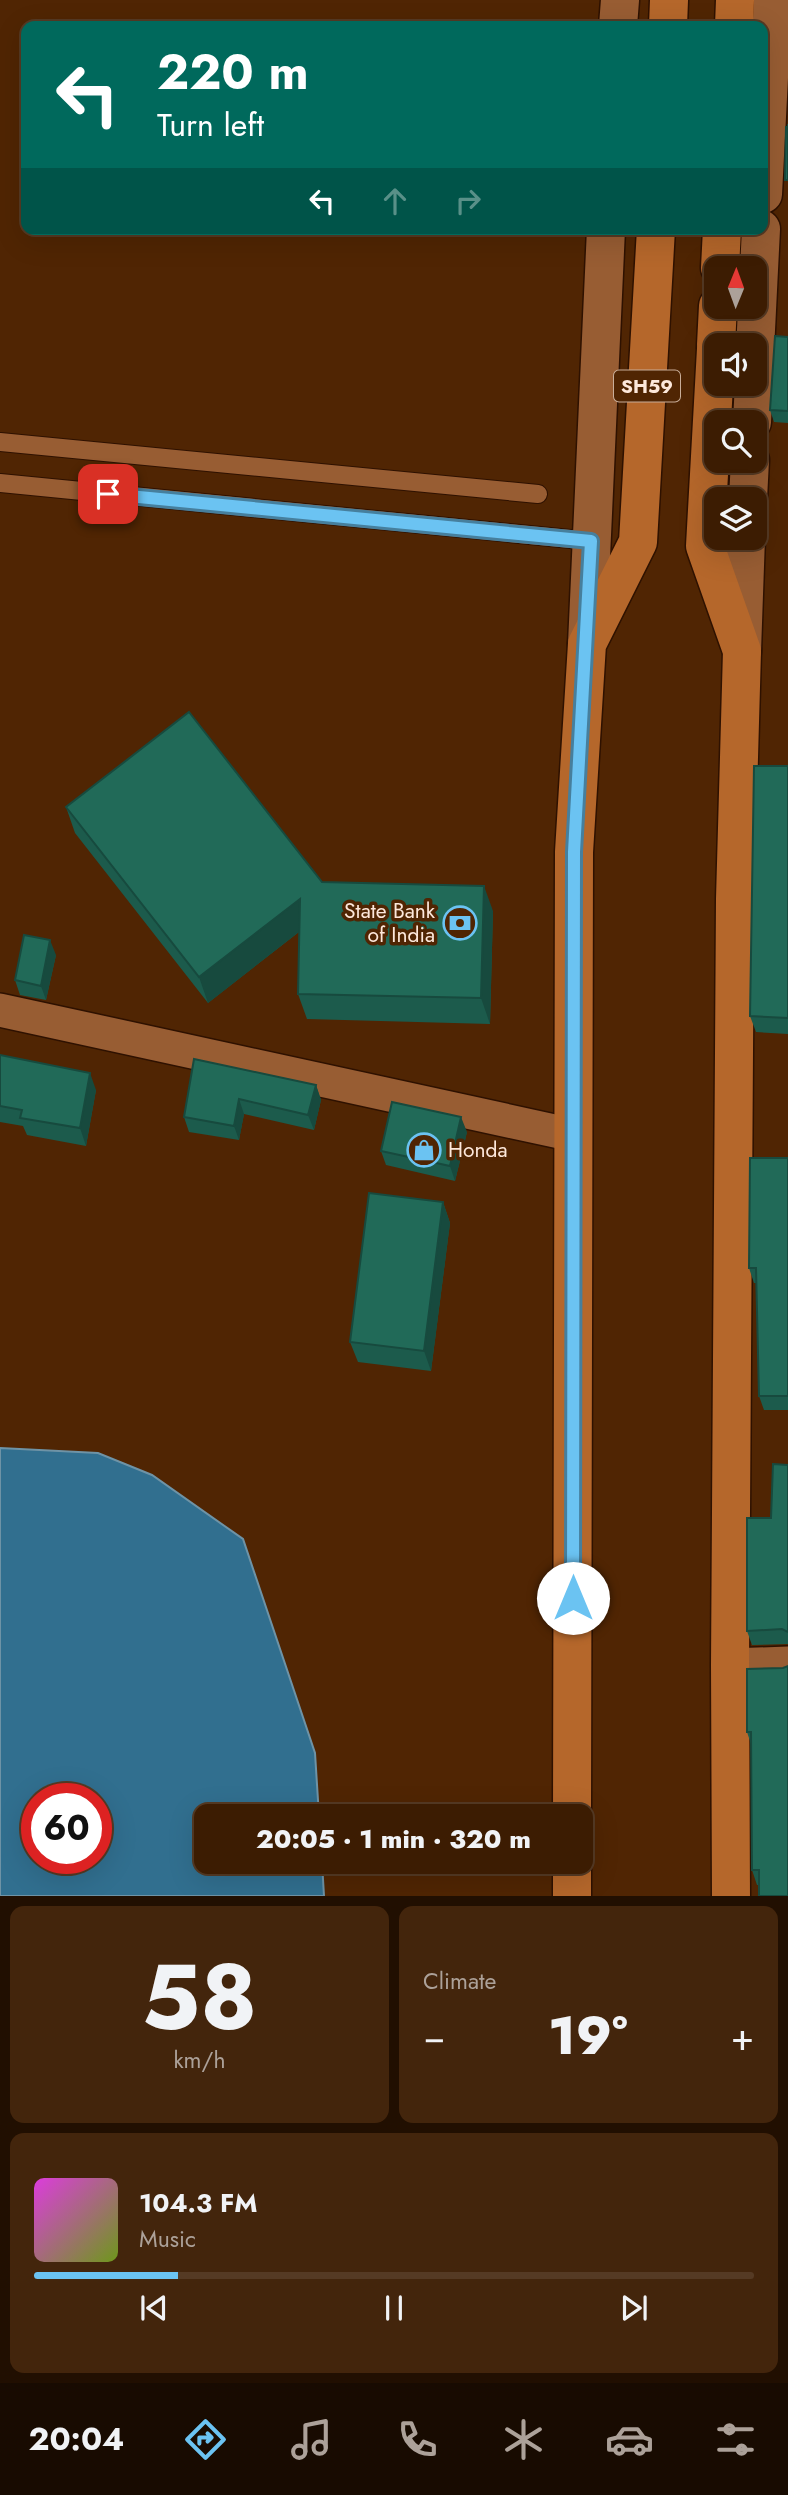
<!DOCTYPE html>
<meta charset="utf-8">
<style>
body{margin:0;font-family:Jost,sans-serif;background:#43250c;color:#f1f3f6;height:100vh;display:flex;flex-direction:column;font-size:26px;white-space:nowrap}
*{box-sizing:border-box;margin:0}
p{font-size:23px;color:#aca199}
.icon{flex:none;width:38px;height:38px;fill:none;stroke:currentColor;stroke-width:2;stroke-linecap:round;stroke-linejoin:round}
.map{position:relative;height:1896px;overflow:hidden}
.drawer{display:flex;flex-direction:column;gap:10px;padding:10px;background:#210f01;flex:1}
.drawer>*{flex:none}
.banner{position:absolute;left:21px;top:21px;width:747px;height:214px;border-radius:14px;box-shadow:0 7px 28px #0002,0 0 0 2px #553a24;background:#00695c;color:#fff;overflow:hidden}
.needle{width:46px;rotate:1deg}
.tools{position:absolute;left:704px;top:256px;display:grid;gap:14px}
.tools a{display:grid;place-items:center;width:63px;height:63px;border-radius:14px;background:#3c1c02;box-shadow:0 7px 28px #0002,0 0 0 2px #553a24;font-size:35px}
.speed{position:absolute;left:21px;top:1783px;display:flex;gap:14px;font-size:35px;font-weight:700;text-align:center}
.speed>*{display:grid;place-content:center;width:91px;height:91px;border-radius:50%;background:#3c1c02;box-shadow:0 7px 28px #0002,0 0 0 2px #553a24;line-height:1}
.speed .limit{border:10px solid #d22;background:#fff;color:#111}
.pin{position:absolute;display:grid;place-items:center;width:60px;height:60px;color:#fff;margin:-30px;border-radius:14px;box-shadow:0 4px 10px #0006}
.me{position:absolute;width:77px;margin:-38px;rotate:0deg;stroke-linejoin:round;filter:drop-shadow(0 0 5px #0008)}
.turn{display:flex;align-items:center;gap:24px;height:147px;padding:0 21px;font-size:32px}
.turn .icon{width:91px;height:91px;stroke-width:2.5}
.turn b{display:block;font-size:49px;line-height:60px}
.lanes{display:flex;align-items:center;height:66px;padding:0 21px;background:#0003;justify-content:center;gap:35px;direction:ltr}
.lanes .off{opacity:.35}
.big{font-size:52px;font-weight:800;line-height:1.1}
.drawer .widget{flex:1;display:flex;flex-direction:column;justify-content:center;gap:10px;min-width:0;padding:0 24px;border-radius:14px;background:#43250c}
.drawer .dial{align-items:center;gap:0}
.dial b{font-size:91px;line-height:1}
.song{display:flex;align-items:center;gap:21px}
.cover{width:84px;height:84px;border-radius:10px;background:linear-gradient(135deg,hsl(300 70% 55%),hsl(80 70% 35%))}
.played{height:7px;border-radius:4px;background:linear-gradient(90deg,#6bc3f2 20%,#553a24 20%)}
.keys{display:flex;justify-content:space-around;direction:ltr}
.heat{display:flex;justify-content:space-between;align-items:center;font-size:38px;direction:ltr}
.drawer .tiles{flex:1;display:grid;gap:10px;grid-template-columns:1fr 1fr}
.widget:last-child{grid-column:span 2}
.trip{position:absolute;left:194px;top:1804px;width:399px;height:70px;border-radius:14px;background:#3c1c02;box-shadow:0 7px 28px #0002,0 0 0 2px #553a24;font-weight:800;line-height:70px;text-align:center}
.menu{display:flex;height:112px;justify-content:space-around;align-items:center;background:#180b01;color:#aca199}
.menu .icon{width:49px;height:49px}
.menu .current{color:#6bc3f2}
.menu b{font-size:32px;color:#f1f3f6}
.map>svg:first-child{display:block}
.water{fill:#316f8f;stroke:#6e93a6;stroke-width:2;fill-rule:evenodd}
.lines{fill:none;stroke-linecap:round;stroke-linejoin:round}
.service-casing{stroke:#2e1100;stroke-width:20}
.minor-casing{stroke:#2e1100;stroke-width:36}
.tertiary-casing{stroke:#2e1100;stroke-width:41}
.primary-casing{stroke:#2e1100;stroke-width:41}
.service{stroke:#985d33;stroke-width:18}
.minor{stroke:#985d33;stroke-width:33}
.tertiary{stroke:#985d33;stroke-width:38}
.primary{stroke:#b5672b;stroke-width:38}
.wall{fill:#1c5b4c}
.shaded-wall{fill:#174a3e}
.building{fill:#216a58;stroke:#174a3e;stroke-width:2}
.route-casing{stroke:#467f9d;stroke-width:18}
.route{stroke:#6bc3f2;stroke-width:12}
.labels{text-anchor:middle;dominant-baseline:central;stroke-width:7;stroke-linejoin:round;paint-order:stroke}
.shield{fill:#502503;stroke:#c9ae9a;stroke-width:2}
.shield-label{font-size:19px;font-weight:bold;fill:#fde8db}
.poi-label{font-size:21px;fill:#fde8db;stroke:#502503;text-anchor:end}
</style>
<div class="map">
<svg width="788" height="1897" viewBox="0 0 788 1897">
<rect width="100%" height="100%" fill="#502503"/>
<path class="water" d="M0,1448L98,1453L152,1475L243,1539L315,1753L319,1816H206V1862H322L324,1896H0ZM37,1799H96V1858H37Z"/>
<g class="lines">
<defs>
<g id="service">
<polyline points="0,442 538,494"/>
<polyline points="0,483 591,541"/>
</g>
<g id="minor">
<polyline points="0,1010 573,1135"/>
<polyline points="730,1665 788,1663"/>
</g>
<g id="tertiary">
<polyline points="618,26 620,0"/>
<polyline points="763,194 773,0"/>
<polyline points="754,370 761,229"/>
<polyline points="752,422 754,383"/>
<polyline points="748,499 750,460"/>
<polyline points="587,644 606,229"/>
<polyline points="742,651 746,537"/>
</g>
<g id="primary">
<polyline points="668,26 669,0"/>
<polyline points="734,26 735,0"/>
<polyline points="720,268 722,229"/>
<polyline points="716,345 718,306"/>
<polyline points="716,349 705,546 742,651 735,899 730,1665 731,1897"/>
<polyline points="572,1816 574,852 587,644 638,542 656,229"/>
<polyline points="572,1897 572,1862"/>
</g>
</defs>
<use href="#service" class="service-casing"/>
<use href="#minor" class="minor-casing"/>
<use href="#tertiary" class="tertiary-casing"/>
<use href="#primary" class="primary-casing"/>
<use href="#service" class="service"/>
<use href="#minor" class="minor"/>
<use href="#tertiary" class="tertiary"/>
<use href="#primary" class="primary"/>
</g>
<g class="wall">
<polygon points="788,337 788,423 774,422 770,410"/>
<polygon points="788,766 788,1034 756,1032 750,1016"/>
<polygon points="66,807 322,882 493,911 490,1024 307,1019 298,994 299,932 208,1003 75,833"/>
<polygon points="56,955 46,1000 20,995 15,980"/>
<polygon points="0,1055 96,1090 86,1146 27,1135 23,1126 0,1122"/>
<polygon points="194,1059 316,1085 321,1100 314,1130 244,1114 239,1140 189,1132 184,1117"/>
<polygon points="467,1132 455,1181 386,1165 381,1151"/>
<polygon points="788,1158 788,1410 764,1410 759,1396 756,1283 754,1283 749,1268"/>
<polygon points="443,1202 450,1223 431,1371 358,1362 350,1342"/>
<polygon points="788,1465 788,1644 752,1645 747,1631 771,1518"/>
<polygon points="783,1668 759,1885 757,1885 752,1870 751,1744 747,1732"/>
</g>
<g class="shaded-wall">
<polygon points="484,886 493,911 490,1024 481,998"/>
<polygon points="300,899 309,924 208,1003 199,977"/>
<polygon points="50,940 56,955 46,1000 41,986"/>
<polygon points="90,1073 96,1090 86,1146 80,1128"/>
<polygon points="316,1085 321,1100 314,1130 308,1115"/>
<polygon points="239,1099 244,1114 239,1140 234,1126"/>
<polygon points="461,1117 467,1132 455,1181 450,1166"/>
<polygon points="443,1202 450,1223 431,1371 424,1351"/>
</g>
<g class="building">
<polygon points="788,124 788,180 785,180 786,127 788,127"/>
<polygon points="775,336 788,337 788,411 770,410"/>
<polygon points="189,712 322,882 484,886 481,998 298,994 300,899 199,977 66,807"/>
<polygon points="754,766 788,766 788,1018 750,1016"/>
<polygon points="24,935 50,940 41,986 15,980"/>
<polygon points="0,1055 90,1073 80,1128 20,1118 22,1110 0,1106"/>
<polygon points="194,1059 316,1085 308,1115 239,1099 234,1126 184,1117"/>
<polygon points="392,1102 461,1117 450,1166 381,1151"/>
<polygon points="750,1158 788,1158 788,1396 759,1396 756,1268 749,1268"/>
<polygon points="369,1193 443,1202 424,1351 350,1342"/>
<polygon points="773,1464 788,1465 788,1632 782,1629 747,1631 747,1518 771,1518"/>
<polygon points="788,1666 788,1896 759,1896 759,1870 752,1870 751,1732 747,1732 747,1669 783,1668"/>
</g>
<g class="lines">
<defs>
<polyline id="route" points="108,494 591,541 574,852 573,1598"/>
</defs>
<use href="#route" class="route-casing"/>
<use href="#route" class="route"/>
</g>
<defs>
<symbol id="bank-ring" viewBox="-11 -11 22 22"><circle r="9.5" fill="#502503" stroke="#6bc3f2" stroke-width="1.5"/><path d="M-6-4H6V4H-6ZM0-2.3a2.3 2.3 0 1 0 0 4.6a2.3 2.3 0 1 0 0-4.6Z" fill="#6bc3f2"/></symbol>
<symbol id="shop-ring" viewBox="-11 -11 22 22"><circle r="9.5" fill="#502503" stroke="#6bc3f2" stroke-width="1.5"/><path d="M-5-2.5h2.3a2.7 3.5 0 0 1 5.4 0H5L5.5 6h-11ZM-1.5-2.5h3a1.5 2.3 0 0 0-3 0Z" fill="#6bc3f2"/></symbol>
</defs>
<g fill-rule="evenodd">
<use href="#bank-ring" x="441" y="904" width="38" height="38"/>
<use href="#shop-ring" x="405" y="1131" width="38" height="38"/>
</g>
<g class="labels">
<rect class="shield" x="614" y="370.5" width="66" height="31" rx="5"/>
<g class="shield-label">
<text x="647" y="386">SH59</text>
</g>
<g class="poi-label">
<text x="435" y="911">State Bank<tspan x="435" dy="24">of India</tspan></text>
<text x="448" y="1150" text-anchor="start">Honda</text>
</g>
</g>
</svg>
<div class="tools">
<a><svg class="needle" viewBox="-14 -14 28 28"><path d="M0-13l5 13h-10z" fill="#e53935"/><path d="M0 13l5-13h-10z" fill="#aca199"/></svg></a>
<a><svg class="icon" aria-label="sound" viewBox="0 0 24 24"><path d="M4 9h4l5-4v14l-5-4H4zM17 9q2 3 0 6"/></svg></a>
<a><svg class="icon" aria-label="search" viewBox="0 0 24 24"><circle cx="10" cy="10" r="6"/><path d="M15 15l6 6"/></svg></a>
<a><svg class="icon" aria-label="layers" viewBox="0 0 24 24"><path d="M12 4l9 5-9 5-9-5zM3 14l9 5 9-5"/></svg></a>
</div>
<div class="speed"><div class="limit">60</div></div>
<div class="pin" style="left:108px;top:494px;background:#d93025"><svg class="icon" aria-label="arrive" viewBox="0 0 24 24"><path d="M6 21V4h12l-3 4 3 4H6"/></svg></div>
<svg class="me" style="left:573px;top:1598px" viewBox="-20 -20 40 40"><circle r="19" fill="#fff"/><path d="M0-13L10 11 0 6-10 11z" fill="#6bc3f2"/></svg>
<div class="trip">20:05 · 1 min · 320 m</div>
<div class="banner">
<div class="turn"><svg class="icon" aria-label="left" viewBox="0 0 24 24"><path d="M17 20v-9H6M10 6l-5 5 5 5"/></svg><div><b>220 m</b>Turn left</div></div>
<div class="lanes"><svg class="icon" aria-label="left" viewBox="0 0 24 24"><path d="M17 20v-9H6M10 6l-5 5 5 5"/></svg><svg class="icon off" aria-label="ahead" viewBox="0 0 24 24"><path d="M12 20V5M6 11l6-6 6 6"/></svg><svg class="icon off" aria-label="right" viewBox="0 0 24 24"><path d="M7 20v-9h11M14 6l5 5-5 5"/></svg></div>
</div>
</div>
<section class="drawer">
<div class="tiles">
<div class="widget dial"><b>58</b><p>km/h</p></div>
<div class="widget"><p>Climate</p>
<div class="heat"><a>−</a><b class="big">19°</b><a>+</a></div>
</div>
<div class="widget">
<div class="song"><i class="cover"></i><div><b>104.3 FM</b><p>Music</p></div></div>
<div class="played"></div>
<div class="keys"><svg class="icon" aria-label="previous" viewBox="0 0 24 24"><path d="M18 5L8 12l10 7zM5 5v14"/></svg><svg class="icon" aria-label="pause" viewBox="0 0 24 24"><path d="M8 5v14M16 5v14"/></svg><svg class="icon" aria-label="next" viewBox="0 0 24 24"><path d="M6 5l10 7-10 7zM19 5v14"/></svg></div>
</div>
</div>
</section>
<nav class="menu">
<b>20:04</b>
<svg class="icon current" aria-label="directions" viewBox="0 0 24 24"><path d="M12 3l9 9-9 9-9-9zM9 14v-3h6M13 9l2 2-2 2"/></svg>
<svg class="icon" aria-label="music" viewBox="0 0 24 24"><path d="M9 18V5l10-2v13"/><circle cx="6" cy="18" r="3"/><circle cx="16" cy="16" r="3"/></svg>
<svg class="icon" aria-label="phone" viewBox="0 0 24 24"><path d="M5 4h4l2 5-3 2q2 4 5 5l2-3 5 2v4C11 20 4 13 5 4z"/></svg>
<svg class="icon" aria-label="climate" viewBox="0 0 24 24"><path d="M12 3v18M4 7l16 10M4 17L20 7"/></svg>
<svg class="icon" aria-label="car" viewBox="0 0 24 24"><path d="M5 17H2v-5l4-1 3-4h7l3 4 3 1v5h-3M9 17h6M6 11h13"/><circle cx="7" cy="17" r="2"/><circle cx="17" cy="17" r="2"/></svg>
<svg class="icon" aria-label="filters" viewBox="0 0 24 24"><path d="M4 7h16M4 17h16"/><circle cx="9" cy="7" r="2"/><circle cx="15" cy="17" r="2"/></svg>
</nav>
